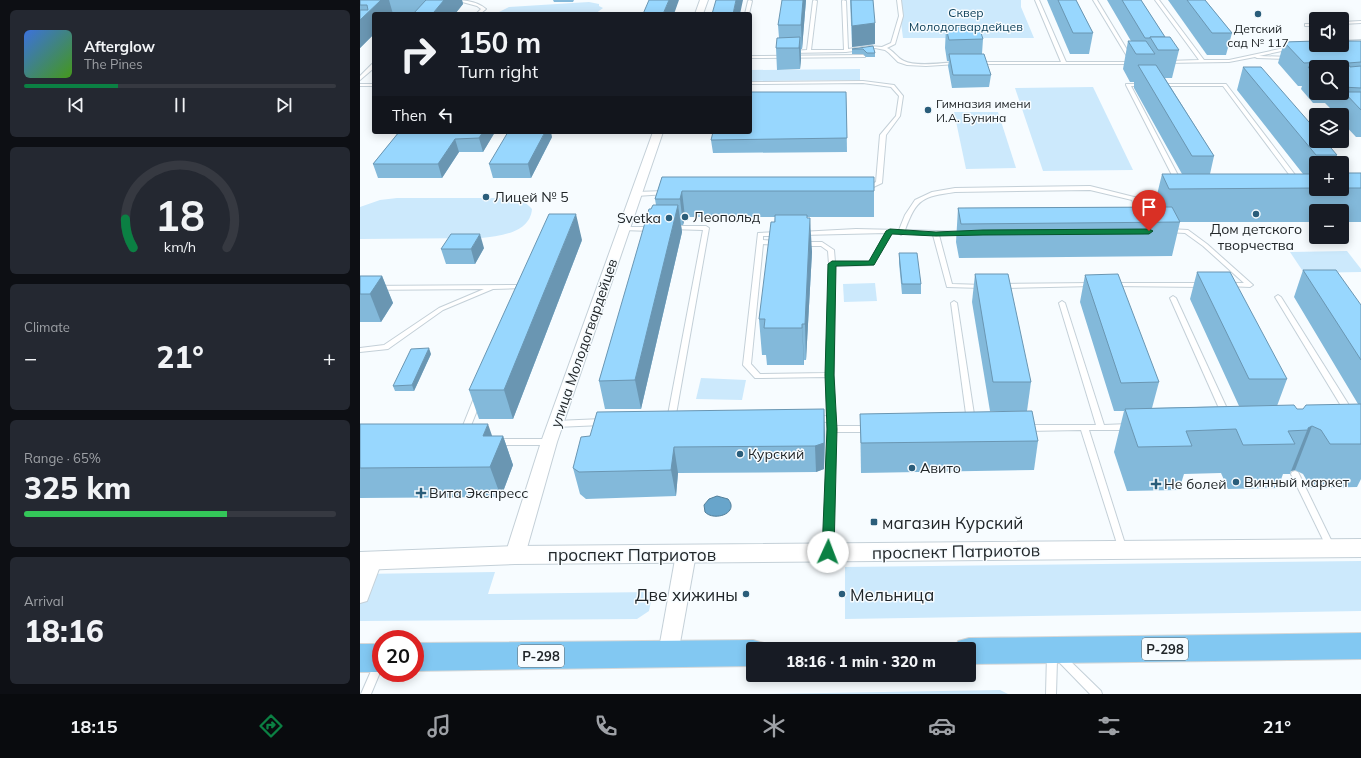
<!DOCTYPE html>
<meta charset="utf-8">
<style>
body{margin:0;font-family:Mulish,sans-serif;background:#242831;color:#f1f3f6;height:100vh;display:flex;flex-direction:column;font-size:15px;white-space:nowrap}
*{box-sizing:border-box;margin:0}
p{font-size:13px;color:#9ea1a6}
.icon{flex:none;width:22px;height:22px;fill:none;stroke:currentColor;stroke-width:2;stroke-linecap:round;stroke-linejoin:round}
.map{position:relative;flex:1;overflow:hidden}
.details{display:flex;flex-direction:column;gap:10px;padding:10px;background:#0d0f14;width:360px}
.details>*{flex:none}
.banner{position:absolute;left:12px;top:12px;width:380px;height:122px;border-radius:4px;box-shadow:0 2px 10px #0003;background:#171b24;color:#f1f3f6;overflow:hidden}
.fabs{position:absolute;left:949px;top:12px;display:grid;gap:8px}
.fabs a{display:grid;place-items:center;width:40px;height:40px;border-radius:4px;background:#171b24;box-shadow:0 2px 10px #0003;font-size:20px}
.speed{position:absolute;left:12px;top:630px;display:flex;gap:8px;font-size:20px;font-weight:700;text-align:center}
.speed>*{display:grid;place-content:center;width:52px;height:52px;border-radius:50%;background:#171b24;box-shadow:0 2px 10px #0003;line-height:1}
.speed .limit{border:6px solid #d22;background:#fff;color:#111}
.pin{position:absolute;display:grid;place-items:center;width:34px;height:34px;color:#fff;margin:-41px -17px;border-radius:50% 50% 50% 0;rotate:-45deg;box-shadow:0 0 4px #0007}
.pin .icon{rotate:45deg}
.me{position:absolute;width:44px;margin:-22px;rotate:2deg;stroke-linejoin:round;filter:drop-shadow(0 0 3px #0008)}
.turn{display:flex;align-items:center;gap:14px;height:84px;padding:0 20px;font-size:18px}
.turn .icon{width:52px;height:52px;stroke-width:2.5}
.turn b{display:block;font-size:28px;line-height:34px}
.then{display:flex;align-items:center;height:38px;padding:0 20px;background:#0003;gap:8px;font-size:15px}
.big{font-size:30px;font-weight:800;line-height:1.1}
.details .tile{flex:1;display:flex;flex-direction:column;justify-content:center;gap:6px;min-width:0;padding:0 14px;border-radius:6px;background:#242831}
.details .dial{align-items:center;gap:0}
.dial svg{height:104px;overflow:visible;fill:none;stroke:#363941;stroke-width:7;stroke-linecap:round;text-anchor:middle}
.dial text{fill:#f1f3f6;stroke:none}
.song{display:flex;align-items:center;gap:12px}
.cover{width:48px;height:48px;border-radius:6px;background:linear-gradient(135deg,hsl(220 70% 55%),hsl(100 70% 35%))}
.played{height:4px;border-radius:2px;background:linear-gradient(90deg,#0b8043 30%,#363941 30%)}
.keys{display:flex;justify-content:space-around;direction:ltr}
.heat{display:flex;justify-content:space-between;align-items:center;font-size:22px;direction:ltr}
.charge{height:6px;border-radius:3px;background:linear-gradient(90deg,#34c759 65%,#363941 0)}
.trip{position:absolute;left:386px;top:642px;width:230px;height:40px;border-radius:4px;background:#171b24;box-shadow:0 2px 10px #0003;font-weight:800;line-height:40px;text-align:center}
.dock{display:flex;height:64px;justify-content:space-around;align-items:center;background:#090b0e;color:#9ea1a6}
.dock .icon{width:28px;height:28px}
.dock .current{color:#0b8043}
.dock b{font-size:18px;color:#f1f3f6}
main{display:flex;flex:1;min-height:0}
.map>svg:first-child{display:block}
.green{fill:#cce9fc}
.water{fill:#68a5cb;stroke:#537f9a}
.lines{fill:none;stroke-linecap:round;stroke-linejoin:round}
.service-casing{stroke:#c4d0d8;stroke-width:2}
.minor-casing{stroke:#c4d0d8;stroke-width:2}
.tertiary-casing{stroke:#c4d0d8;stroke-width:2}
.trunk-casing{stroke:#d7d8d8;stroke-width:2}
.service{fill:#fff;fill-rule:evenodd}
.minor{fill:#fff;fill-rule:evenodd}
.tertiary{fill:#fff;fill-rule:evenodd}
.trunk{fill:#82c8f2;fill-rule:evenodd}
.wall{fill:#83b9da;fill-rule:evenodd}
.shaded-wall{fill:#6a96b2}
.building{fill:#98d7fe;stroke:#6a96b2}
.route{fill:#0b8043;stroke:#07532c}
.poi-dot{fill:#2a5d7a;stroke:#f7fcff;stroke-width:1.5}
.labels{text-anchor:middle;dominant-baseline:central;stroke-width:3;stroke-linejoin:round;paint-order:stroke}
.far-park-label{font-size:12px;fill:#073b55;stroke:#f7fcff}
.far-poi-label{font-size:12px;fill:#212629;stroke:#f7fcff}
.shield{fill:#f7fcff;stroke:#616669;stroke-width:1}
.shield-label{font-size:13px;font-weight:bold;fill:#212629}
.poi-label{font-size:14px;fill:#212629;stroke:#f7fcff;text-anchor:start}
.street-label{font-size:14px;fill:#212629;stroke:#f7fcff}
.near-poi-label{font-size:17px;fill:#212629;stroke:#f7fcff;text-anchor:start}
.near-street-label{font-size:17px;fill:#212629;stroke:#f7fcff}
</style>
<main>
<section class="details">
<div class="tile">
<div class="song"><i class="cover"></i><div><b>Afterglow</b><p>The Pines</p></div></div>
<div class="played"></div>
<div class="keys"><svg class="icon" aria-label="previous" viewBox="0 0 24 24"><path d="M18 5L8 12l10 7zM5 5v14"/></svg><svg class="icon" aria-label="pause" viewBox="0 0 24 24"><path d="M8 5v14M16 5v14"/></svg><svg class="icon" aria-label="next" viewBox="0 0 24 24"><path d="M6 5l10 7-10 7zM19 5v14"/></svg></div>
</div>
<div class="tile dial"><svg viewBox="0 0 100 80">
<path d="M14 69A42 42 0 1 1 86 69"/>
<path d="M14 69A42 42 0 0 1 8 47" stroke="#0b8043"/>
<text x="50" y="56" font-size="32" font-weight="700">18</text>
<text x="50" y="72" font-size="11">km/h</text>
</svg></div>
<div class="tile"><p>Climate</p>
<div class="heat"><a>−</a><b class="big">21°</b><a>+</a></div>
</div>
<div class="tile"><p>Range · 65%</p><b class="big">325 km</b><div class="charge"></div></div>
<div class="tile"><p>Arrival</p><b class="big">18:16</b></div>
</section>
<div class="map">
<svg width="1001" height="694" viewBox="0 0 1001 694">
<rect width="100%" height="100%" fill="#f7fcff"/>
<g class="green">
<polygon points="538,0 661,0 661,7 674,38 543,38"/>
<polygon points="229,2 239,4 239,6 243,8 235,14 135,14 149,7"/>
<polygon points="500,69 500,80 390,81 390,70"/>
<polygon points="733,87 773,170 683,171 655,88"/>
<polygon points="594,112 638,112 656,168 606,169"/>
<path d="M37,198H143C155,199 164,199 172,209C170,233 140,236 121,238L0,239V207L20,200Z"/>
<polygon points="987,251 1001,269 1001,272 944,273 930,252"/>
<polygon points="515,283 517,301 484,302 483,284"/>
<polygon points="341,378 386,380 382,400 336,399"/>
<polygon points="1001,561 1001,611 485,619 485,567"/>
<polygon points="135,572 128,594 293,592 289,611 277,619 0,621 0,574"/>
<polygon points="640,690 648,694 406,694"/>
</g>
<path class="water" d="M357,496L368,499C380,513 354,522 345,512L344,505L349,499Z"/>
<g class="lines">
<defs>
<g id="service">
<path d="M95,0C106,0 118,2 126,9L120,14H116L121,9L117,6Z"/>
<polygon points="389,0 392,1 389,14 385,14 388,1"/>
<path d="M454,0L457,1L451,50H484L482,1L483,0L486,1L488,49L509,46L522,47L531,43L539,16L537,0H541L543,16L535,44L527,48C534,51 537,58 544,61C555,67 584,63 597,62L599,63L597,64L566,66L547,65L538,62L529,53L525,50L515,48L486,52L430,53V51H432L447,50L453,1Z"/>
<polygon points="675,0 679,0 706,62 773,62 775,63 773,64 617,64 617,62 701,62"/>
<polygon points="733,0 737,0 772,58 772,59 768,58"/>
<polygon points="795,0 799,0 844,60 869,60 929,47 931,48 931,49 899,56 929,57 931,58 929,59 897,58 895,57 869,62 805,63 805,62 807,61 839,60"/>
<polygon points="1001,21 1001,23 982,24 982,22"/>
<rect x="945" y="24" width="11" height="2"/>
<polygon points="1001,40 1001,42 982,43 982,41"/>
<polygon points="503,55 505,56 505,57 390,58 390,56"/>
<polygon points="12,64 14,64 14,68 0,80 0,76"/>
<polygon points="503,81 534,85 543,96 540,116 526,135 522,183 507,190 505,189 505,187 516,182 520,135 536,116 539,96 531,87 503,83 390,84 390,82"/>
<rect x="0" y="84" width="14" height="2"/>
<polygon points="766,84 783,84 785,85 783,86 771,86 821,181 820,182 818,183 815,181 766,85"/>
<polygon points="798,84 866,84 939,180 938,181 934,181 863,86 798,86"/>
<rect x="971" y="112" width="30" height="2"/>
<polygon points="956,141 962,141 980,163 974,163"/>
<polygon points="982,168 984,169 1001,190 1001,196 999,195 982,174"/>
<path d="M730,186L774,197H805L808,199L805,201H778L785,216L782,218L779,216L772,200L730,190L595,192C562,197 557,198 545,230L608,232V234L606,235H579L592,284L624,285L625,286L624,287L622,288L587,287L573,235L544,233L541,235L538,233H532L513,265L475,266L474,375L475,426H509L512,427L513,429L512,431L509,432H475L472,552L471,554L468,556L465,554L464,552L467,422L453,421L452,419L453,417L467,416L466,377L398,378H395L383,365L398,233L418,232L421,234L418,236H403V240L416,241L419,243L416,245L403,244L391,364L400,374L466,373L469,264L468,251L461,246H443L440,244L443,242H462L474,250L475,262H509L526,233L442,235L440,234V232L496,229L539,230L545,215L555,200L572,192L595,188Z"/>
<polygon points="305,191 308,193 307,194 276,196 273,194 276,192"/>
<polygon points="312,226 346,226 349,228 315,420 314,422 308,422 307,420 343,230 310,229 310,227"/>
<polygon points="264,227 292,227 295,229 292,231 262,230 261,229"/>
<polygon points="809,229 828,230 847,244 893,285 890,287 866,286 865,285 868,283 884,283 843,246 825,233 807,232 807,230"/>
<polygon points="732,283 735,285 734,286 642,288 639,286 642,284"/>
<polygon points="754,283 842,283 845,285 842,287 752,286 751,285"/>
<polygon points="164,285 166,286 167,287 166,288 133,289 83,310 28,349 0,352 0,348 24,345 79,308 124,289 0,290 0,286"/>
<polygon points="918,295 921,297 992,410 993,412 992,414 986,414 915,297"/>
<polygon points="813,296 816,298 870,415 869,417 863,417 862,415 810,298"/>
<polygon points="594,301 597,303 615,421 614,423 608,423 607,421 591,303"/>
<polygon points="702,301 705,303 744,425 769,424 772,425 773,427 772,429 769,430 729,430 767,550 766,552 763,554 760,552 759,550 721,430 667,431 664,430 663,428 664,426 667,425 736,425 699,303"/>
<polygon points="118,395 122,398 108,433 107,435 101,435 100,433 114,398"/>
<polygon points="242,419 245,420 246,422 245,424 242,425 196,427 193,426 192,424 193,422 196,421"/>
<polygon points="136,439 189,439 192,440 193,442 192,444 189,445 136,445 133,444 132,442 133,440"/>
<polygon points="935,471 938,472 939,474 975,548 974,550 971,551 968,550 967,548 931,474 932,472"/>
<polygon points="692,650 695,651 697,654 700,653 703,654 741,691 742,694 730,694 697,660 696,694 686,694 687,654 689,651"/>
<polygon points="18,661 21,662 21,670 11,694 1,694 15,662"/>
</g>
<g id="minor">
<polygon points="340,0 348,0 343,14 335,14"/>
<polygon points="293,132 303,132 197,442 165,555 162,560 155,563 148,560 145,555 181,442"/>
<polygon points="326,546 333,549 336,554 318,654 315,661 308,663 301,661 298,654 316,554 319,549"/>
<polygon points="12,553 19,556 22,561 7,601 0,603 0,568 5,556"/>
</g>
<polygon id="tertiary" points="1001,539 1001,557 155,564 0,570 0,552 155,546"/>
<g id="trunk">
<polygon points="1001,633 1001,659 609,664 609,649 595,649 598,641 609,638"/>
<polygon points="393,640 404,643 406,649 393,649 393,666 55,671 55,643"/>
<rect x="0" y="644" width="21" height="28"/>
</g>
</defs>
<use href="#service" class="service-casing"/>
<use href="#minor" class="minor-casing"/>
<use href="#tertiary" class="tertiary-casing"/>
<use href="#trunk" class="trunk-casing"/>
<use href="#service" class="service"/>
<use href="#minor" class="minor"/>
<use href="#tertiary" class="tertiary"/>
<use href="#trunk" class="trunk"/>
</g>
<g class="wall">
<polygon points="0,0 102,0 103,4 95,14 14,14 14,34 0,48"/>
<polygon points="193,0 214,0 213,2 194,2"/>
<polygon points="446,0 442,49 441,49 441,59 440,69 417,70 416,48 419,38 418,25"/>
<polygon points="490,0 513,0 515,44 492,47"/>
<polygon points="687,0 716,0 733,33 729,54 710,54"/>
<polygon points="747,0 781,0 805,37 819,50 812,78 805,78 854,156 850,174 943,174 877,90 883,67 977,155 974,163 956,163 956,189 982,189 982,173 1001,173 1001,222 982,222 982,211 956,211 956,222 820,222 812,256 599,258 596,242 598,208 794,207 802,174 822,174 774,88 774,82 770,82 763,69 768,41 771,41"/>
<polygon points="808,0 845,0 872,33 866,55 847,55"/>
<polygon points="586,27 623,39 622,54 631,75 629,87 592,88 588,66 589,61 587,61 585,48"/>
<path d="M1001,41V137H996L982,122V115H976L978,111L972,110L965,103H953L941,89L942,86H938L918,63L924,42ZM956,67H982V93H956Z"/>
<polygon points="513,46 515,53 515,57 506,57 503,54 492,54 492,49"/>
<polygon points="486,92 487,152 353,153 351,140"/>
<polygon points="39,132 135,132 123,152 99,152 82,178 18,178 13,164"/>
<polygon points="192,137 171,178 133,178 129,164"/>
<polygon points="302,177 514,191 514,217 447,217 452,252 446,360 444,360 444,365 407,365 406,355 402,355 399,319 415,217 325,217 323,225 321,225 322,232 281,409 245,409 239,381 291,209 296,205 295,199"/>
<polygon points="222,240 153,419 119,419 109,390"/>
<polygon points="124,248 115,264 86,264 81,249"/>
<polygon points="539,253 561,284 561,294 542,294 539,263"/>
<polygon points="943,270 1001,305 1001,479 997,487 951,488 943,474 935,470 931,471 930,474 923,474 918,488 868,489 861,473 824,474 819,490 767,491 754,452 764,411 754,411 720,302 725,275 799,382 792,408 879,406 830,299 837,272 927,379 917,406 937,409 943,409 998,404 934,297"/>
<polygon points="615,274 671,382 667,411 630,411 612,302"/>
<polygon points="0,276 22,276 33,303 21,322 0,322"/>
<polygon points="71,354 54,391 35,391 33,386"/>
<polygon points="500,414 678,441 674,470 501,473"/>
<polygon points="0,424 132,436 143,436 153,465 141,497 0,498"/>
<polygon points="465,435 464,469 456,472 318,473 316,496 226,499 220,494 213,468 230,436"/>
</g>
<g class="shaded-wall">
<polygon points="21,0 29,0 33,14 14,14 14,34 0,48 0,20"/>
<polygon points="84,0 102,0 103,4 95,14 75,14 74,12"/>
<polygon points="309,0 319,0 314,14 303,14"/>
<polygon points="376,0 383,0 380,14 373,14"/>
<polygon points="443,0 446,0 442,49 441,25"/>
<polygon points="515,23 515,44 492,47 492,26"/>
<polygon points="440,37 441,59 440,69 439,48"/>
<polygon points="123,132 135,132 123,152 119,138"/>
<polygon points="185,132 191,132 192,137 171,178 168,164"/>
<polygon points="95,139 99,152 82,178 78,164"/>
<polygon points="322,191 325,217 323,225 320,199"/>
<polygon points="318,205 322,232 281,409 275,380"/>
<polygon points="216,214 222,240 153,419 144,390"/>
<polygon points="450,218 452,252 446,360 445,324"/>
<polygon points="120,234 124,248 115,264 111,249"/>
<polygon points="22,276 33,303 21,322 10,294"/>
<polygon points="442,324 444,360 444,365 442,328"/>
<polygon points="69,348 71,354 54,391 52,385"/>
<polygon points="464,409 465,435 464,469 456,472 455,446"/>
<polygon points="128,424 137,450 143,436 153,465 141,497 130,467 123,436"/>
<polygon points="952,426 935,470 931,471 948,428"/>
<polygon points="314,447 318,473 316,496 311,470"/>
</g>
<g class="building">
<polygon points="0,0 21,0 0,20 0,10 8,10 7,5 0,5"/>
<polygon points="66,0 84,0 74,12 78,12 76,14 53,14"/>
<polygon points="289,0 309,0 303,14 283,14"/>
<polygon points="356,0 376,0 373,14 352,14"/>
<polygon points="422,0 443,0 441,25 418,25"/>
<polygon points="491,0 513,0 515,23 492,26"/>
<polygon points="698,0 716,0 733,33 713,33"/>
<polygon points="762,0 781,0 805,37 790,37 790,38 785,38"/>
<polygon points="827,0 845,0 872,33 852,33"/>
<polygon points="586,27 619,27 623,39 589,40"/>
<polygon points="440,37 439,48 416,48 417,38"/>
<polygon points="790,37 810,37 819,50 798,50"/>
<polygon points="768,41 786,41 795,54 776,54"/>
<polygon points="956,41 956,45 982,45 982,41 1001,41 1001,62 988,63 990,67 1001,66 1001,88 982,87 982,67 956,67 956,76 948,67 963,67 964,62 944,63 924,42"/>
<polygon points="513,46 515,53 507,53 503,49 492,49"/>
<polygon points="589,54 624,54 631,75 593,75"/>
<polygon points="778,65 796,65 854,156 832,156"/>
<polygon points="883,67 901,67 956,130 956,141 965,141 977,155 956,155"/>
<polygon points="390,92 486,92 487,138 351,140 353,132 390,132"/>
<polygon points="984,92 1001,92 1001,110"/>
<polygon points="39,132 123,132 119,138 95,139 78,164 13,164"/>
<polygon points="148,132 185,132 168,164 129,164"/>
<rect x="982" y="173" width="19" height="15"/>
<polygon points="802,174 956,174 956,188 809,189"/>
<polygon points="302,177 514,177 514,191 322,191 320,199 295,199"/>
<polygon points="293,205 318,205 275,380 239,381 289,209 291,209"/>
<polygon points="812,207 820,222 601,224 598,208"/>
<polygon points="189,214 216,214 144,390 109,390"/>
<polygon points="415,215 447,215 447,218 450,218 445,324 442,324 442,328 404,328 405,319 399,319 411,222 415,222"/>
<polygon points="91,234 120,234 111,249 81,249"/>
<polygon points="539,253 557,253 561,284 542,284"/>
<polygon points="943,270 976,270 1001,305 1001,360"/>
<polygon points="837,272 870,272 927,379 889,379"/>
<polygon points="615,274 648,274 671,382 633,382"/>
<polygon points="758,274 799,382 761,383 725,275"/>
<polygon points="0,276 22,276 10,294 0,294"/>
<polygon points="69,348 52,385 33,386 51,349"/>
<polygon points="1001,404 1001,444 970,444 961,430 952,426 948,428 948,430 928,431 935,444 883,445 876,429 826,431 832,446 778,447 765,409 934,405 937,409 943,409 946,405"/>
<polygon points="464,409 464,443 455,446 314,447 311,470 219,472 213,468 221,437 230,436 237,412"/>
<polygon points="672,411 678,441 501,443 500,414"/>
<polygon points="0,424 128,424 123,436 143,436 130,467 0,468"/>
</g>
<polygon class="route" points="530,229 576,232 623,230 789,229 793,231 789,234 623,235 576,236 532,234 514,265 476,266 474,375 477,429 474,552 472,556 468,557 464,556 462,552 467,429 465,375 468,264 472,261 509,261 526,231"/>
<g class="poi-dot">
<circle cx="898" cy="14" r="4"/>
<circle cx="568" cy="110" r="4"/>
<circle cx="126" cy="197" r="4"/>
<circle cx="896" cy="214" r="4"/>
<circle cx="325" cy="217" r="4"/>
<circle cx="309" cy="218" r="4"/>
<circle cx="380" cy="454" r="4"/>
<circle cx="552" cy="468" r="4"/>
<circle cx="876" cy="482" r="4"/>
<path d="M794 478h4v4h4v4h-4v4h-4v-4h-4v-4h4z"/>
<path d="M59 487h4v4h4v4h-4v4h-4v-4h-4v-4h4z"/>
<rect x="510" y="518" width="8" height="8" rx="2"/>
<circle cx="386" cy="594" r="4"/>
<circle cx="482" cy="594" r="4"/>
</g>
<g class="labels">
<g class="far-park-label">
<text x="606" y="12">Сквер<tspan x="606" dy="14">Молодогвардейцев</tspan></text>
</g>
<g class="far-poi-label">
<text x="898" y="28">Детский<tspan x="898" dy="14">сад № 117</tspan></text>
<text x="576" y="103" text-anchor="start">Гимназия имени<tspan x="576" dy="14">И.А. Бунина</tspan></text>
</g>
<g class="shield">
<rect x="782" y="638" width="46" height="22" rx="3"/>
<rect x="158" y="645" width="46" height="22" rx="3"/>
</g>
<g class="shield-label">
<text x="805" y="649">Р-298</text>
<text x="181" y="656">Р-298</text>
</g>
<g class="poi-label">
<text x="134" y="197">Лицей № 5</text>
<text x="333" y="217">Леопольд</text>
<text x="301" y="218" text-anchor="end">Svetka</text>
<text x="896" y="229" text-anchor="middle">Дом детского<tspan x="896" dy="16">творчества</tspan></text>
<text x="388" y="454">Курский</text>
<text x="560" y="468">Авито</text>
<text x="884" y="482">Винный маркет</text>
<text x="804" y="484">Не болей</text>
<text x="69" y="493">Вита Экспресс</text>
</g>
<g class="street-label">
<text transform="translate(224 343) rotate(-71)">улица Молодогвардейцев</text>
</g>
<g class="near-poi-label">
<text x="522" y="522">магазин Курский</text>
<text x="378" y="594" text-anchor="end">Две хижины</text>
<text x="490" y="594">Мельница</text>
</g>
<g class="near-street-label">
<text transform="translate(596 551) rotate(-1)">проспект Патриотов</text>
<text x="272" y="554">проспект Патриотов</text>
</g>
</g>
</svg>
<div class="fabs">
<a><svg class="icon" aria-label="sound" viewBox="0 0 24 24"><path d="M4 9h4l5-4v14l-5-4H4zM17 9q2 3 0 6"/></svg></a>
<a><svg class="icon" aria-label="search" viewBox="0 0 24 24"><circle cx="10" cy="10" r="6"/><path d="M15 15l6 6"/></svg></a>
<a><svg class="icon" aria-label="layers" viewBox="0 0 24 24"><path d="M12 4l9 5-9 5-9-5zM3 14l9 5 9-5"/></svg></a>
<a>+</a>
<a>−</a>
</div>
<div class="speed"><div class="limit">20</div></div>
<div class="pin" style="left:789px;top:231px;background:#d93025"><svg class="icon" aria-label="arrive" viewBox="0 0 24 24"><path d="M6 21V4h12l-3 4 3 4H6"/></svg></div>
<svg class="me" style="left:468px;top:552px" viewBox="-20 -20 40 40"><circle r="19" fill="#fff"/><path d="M0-13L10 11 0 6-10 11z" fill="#0b8043"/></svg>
<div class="trip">18:16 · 1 min · 320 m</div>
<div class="banner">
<div class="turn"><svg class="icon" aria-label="right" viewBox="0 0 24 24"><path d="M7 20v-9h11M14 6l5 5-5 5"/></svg><div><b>150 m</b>Turn right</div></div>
<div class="then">Then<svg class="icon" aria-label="left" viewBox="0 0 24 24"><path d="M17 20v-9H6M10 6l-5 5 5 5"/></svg></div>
</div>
</div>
</main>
<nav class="dock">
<b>18:15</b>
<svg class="icon current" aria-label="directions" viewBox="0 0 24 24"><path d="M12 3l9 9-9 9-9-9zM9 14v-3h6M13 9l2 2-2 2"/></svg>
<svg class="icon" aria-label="music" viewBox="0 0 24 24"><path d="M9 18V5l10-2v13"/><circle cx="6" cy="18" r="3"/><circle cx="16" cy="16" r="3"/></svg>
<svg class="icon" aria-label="phone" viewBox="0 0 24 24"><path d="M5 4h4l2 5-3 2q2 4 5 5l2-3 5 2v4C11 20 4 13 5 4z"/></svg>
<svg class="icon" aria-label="climate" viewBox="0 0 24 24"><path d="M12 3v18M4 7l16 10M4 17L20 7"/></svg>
<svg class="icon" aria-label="car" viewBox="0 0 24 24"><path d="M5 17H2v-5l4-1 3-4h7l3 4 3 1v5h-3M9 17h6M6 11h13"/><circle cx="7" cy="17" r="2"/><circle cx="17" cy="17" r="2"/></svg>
<svg class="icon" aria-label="filters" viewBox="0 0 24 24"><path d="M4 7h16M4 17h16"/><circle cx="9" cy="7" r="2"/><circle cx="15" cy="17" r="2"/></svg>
<b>21°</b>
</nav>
